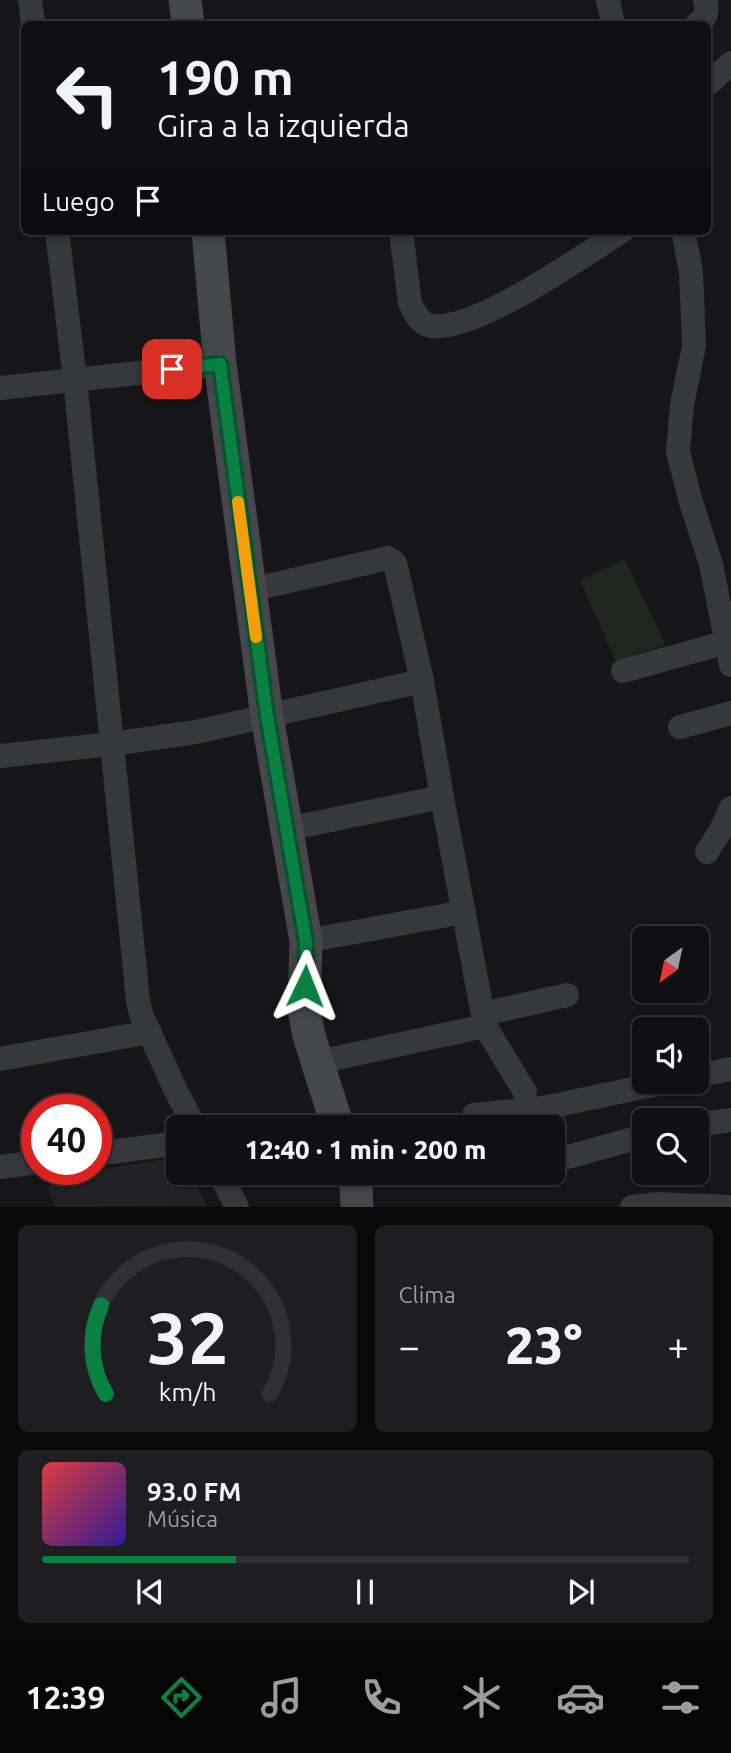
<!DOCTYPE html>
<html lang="es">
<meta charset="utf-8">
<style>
body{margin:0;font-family:Ubuntu,sans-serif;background:#1e1e20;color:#f1f3f6;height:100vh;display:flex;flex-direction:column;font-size:26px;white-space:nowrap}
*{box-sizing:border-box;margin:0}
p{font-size:23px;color:#9c9d9f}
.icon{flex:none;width:38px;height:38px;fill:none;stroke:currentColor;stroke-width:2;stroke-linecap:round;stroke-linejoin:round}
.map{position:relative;height:1207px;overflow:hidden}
.details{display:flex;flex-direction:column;gap:18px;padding:18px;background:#09090a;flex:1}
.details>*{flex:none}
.banner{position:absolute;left:21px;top:21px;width:690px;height:214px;border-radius:10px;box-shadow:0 4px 10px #0003,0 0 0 2px #303032;background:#101012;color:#f1f3f6;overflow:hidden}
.needle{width:46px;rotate:213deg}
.fabs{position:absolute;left:632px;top:926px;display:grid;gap:14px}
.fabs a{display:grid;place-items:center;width:77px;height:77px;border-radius:10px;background:#101012;box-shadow:0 4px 10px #0003,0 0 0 2px #303032;font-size:35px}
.speed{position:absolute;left:21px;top:1094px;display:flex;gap:14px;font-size:35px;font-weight:700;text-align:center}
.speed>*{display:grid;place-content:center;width:91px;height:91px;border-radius:50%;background:#101012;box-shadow:0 4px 10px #0003,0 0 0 2px #303032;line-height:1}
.speed .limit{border:10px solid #d22;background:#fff;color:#111}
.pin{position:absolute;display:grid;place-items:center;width:60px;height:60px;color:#fff;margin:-30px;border-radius:14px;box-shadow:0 4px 10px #0006}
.me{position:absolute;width:77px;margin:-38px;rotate:2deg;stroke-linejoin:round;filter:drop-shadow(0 0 5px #0008)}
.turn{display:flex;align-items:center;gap:24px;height:147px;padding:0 21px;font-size:32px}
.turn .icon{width:91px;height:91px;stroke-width:2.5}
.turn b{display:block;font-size:49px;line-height:60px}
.then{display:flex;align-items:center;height:66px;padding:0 21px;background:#0003;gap:14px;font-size:26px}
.big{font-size:52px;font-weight:800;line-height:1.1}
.details .widget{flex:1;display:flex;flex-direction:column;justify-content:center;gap:10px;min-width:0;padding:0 24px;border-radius:10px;background:#1e1e20}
.details .dial{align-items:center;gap:0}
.dial svg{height:182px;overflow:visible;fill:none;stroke:#303032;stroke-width:7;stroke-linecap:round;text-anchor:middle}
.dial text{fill:#f1f3f6;stroke:none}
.song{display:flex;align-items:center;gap:21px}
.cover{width:84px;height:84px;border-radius:10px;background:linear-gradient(135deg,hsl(0 70% 55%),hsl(250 70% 35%))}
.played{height:7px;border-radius:4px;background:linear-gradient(90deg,#0b8043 30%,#303032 30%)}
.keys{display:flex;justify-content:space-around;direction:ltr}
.heat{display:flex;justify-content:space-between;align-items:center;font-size:38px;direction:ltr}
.details .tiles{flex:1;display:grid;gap:18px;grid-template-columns:1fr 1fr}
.widget:last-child{grid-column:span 2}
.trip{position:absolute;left:166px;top:1115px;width:399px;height:70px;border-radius:10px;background:#101012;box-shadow:0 4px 10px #0003,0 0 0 2px #303032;font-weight:800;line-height:70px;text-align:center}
.menu{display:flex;height:112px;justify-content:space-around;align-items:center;background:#060607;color:#9c9d9f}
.menu .icon{width:49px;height:49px}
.menu .on{color:#0b8043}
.menu b{font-size:32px;color:#f1f3f6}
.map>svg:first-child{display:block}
.built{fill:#222225}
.green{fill:#1e261f}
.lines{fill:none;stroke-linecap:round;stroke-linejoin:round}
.street{stroke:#37383d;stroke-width:24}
.secondary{stroke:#45474d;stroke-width:33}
.route-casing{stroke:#07532c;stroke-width:18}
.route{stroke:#0b8043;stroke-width:12}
.slow{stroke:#f59e0b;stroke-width:12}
</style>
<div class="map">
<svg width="731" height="1207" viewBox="0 0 731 1207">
<rect width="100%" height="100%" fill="#161618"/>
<polygon class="built" points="178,1158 178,1172 190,1173 207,1206 55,1207 47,1186 79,1175 121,1166"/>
<polygon class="green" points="625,559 665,644 616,662 580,580"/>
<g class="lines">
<g class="street">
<polyline points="30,0 33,24"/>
<polyline points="608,0 613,24"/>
<path d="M697,24C707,17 708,12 705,0"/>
<polyline points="707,85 731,63"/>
<polyline points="57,231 75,380 138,1000 141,1014 176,1091 195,1127"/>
<path d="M401,231L410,303C414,312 420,324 431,326C476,332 582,256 622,231"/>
<polyline points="683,231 691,271 694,346 682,405 678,452 691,502 711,564 731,665"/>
<polyline points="0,388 220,364"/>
<polyline points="250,590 388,558 395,563 422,681 442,797 485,1026 525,1092"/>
<polyline points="623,671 727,642"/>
<polyline points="680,727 731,713"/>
<polyline points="0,756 111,744 196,732 422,681"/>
<polyline points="287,829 442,797"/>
<polyline points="707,852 722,828 731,808"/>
<polyline points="306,941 464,912"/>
<polyline points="483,1014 567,995"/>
<polyline points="0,1059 150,1032"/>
<polyline points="318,1062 485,1026"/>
<polyline points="696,1076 731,1069"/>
<polyline points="696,1125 731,1120"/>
<polyline points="476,1127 472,1122 474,1115 543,1108 667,1082"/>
<polyline points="96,1154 178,1143"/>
<polyline points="553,1161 644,1136"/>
<polyline points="0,1167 37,1162"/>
<polyline points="219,1172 237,1207"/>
<polyline points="632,1207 657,1204 731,1207"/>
</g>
<g class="secondary">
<polyline points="185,0 188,24"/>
<polyline points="208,231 220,364 267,716 306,941 304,1009 309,1036 338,1127"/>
<polyline points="352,1172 356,1186 357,1207"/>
</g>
</g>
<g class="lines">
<defs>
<polyline id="route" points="172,369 220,364 267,716 306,942 305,986"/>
</defs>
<use href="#route" class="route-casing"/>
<use href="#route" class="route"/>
<polyline class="slow" points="238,502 256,637"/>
</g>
</svg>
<div class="fabs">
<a><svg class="needle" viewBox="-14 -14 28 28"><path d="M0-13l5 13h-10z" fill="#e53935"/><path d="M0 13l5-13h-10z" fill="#9c9d9f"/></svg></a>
<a><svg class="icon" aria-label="sound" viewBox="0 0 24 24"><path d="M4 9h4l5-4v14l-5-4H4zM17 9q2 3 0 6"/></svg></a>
<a><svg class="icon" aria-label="search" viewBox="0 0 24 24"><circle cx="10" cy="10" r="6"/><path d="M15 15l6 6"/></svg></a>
</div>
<div class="speed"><div class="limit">40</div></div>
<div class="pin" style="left:172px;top:369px;background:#d93025"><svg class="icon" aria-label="arrive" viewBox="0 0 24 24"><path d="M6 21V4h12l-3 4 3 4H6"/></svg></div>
<svg class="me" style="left:305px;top:986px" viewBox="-20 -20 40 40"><path d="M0-17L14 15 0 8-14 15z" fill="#0b8043" stroke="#fff" stroke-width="4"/></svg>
<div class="trip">12:40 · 1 min · 200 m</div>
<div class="banner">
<div class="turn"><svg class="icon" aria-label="left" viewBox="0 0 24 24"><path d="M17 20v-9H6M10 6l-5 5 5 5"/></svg><div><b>190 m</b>Gira a la izquierda</div></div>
<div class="then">Luego<svg class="icon" aria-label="arrive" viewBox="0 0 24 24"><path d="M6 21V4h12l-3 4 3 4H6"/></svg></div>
</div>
</div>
<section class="details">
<div class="tiles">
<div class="widget dial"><svg viewBox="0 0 100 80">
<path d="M14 69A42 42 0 1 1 86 69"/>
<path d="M14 69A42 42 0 0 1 12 30" stroke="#0b8043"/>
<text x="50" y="56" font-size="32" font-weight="700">32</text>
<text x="50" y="72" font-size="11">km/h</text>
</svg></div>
<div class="widget"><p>Clima</p>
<div class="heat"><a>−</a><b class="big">23°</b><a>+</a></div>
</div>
<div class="widget">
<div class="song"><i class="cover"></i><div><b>93.0 FM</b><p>Música</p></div></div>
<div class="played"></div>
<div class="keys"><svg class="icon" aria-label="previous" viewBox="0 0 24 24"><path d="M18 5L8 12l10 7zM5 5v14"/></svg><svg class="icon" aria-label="pause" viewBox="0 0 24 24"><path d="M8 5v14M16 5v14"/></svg><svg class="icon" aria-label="next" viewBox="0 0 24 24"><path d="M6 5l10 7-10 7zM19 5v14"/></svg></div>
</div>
</div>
</section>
<nav class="menu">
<b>12:39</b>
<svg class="icon on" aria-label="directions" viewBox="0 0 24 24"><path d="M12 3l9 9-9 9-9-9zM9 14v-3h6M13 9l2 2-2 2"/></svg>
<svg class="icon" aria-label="music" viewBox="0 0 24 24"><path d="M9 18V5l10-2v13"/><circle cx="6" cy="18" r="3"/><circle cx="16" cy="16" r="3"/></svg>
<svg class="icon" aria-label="phone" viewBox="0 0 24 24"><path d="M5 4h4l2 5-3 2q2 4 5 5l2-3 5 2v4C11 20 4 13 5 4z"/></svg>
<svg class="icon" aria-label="climate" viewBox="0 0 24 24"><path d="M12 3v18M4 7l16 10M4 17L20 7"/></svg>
<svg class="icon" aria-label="car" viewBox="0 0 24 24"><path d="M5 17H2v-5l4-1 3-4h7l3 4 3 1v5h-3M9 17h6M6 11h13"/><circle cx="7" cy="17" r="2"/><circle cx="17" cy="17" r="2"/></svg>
<svg class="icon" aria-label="filters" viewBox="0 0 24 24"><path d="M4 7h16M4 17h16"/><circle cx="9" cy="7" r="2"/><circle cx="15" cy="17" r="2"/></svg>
</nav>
